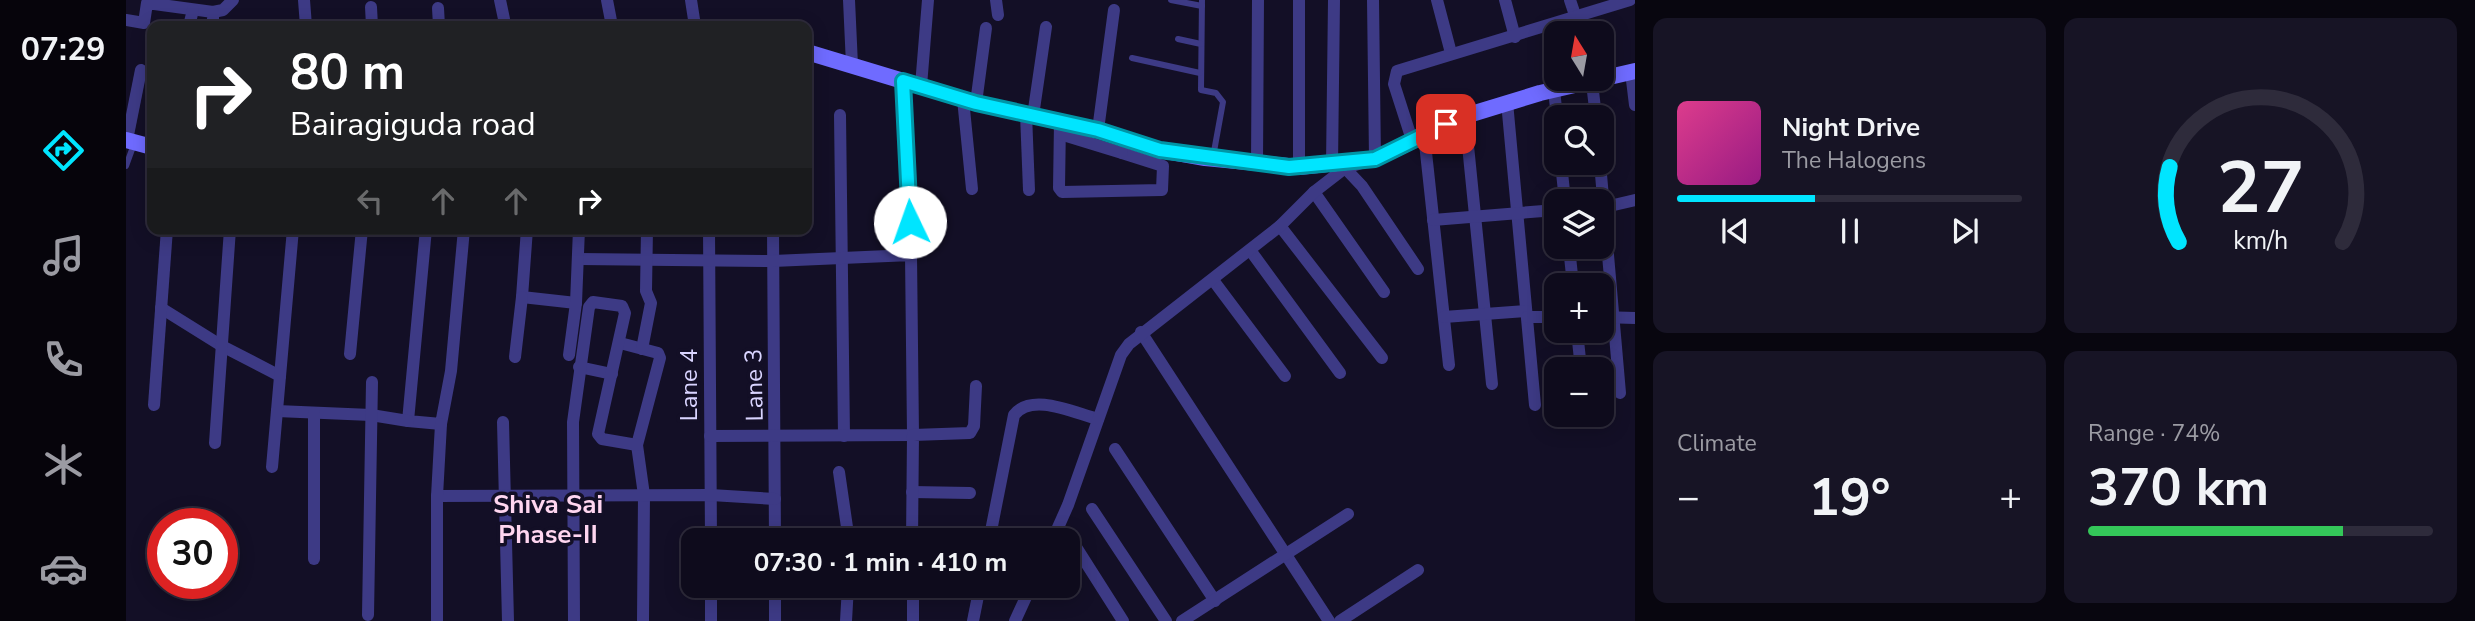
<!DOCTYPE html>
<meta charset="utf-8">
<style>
body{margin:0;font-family:"Nunito Sans",sans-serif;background:#171425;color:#f1f3f6;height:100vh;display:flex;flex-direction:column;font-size:26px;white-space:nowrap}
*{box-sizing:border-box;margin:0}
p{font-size:23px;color:#9b9ba3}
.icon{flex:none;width:38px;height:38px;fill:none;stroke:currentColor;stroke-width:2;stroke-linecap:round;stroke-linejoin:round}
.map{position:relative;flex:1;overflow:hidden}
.side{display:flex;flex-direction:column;gap:18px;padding:18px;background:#08060f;width:840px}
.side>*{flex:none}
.top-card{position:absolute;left:21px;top:21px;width:665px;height:214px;border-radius:14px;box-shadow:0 4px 18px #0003,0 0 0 2px #2e2b3b;background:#202124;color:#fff;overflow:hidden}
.needle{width:46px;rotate:349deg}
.controls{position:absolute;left:1418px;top:21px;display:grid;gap:14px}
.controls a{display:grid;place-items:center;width:70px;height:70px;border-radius:14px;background:#0e0b1c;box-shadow:0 4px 18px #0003,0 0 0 2px #2e2b3b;font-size:35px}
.speed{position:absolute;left:21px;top:508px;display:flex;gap:14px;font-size:35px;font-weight:700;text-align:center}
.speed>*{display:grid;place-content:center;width:91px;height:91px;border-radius:50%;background:#0e0b1c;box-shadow:0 4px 18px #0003,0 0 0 2px #2e2b3b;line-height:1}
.speed .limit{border:10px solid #d22;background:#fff;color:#111}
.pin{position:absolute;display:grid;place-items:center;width:60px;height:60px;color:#fff;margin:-30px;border-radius:14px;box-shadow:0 4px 10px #0006}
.me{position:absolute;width:77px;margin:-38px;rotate:357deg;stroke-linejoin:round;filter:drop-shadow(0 0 5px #0008)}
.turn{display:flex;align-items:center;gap:24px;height:147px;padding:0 28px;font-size:32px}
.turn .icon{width:91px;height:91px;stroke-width:2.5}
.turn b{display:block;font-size:49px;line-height:60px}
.lanes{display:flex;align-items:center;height:66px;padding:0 28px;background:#0003;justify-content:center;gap:35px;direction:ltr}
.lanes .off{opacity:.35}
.big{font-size:52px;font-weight:700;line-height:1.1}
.side .tile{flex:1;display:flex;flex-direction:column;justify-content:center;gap:10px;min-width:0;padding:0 24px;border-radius:14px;background:#171425}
.side .dial{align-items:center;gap:0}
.dial svg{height:182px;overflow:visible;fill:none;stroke:#2e2b3b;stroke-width:7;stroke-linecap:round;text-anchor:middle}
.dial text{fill:#f1f3f6;stroke:none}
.song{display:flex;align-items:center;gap:21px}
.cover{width:84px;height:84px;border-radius:10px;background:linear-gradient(135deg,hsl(330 70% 55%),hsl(310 70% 35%))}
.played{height:7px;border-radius:4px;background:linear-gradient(90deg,#00e5ff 40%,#2e2b3b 40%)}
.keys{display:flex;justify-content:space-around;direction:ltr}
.heat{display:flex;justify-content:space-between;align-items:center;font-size:38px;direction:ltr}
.charge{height:10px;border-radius:5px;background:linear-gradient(90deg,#34c759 74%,#2e2b3b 0)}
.side .tiles{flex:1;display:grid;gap:18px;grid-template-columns:repeat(2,1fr)}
.trip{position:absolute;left:555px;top:528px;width:399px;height:70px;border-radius:14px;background:#0e0b1c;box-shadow:0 4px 18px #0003,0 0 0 2px #2e2b3b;font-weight:700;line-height:70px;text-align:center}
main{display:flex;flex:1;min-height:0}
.menu{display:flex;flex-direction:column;width:126px;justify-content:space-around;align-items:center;background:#06040b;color:#9b9ba3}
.menu .icon{width:49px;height:49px}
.menu .active{color:#00e5ff}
.menu b{font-size:32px;color:#f1f3f6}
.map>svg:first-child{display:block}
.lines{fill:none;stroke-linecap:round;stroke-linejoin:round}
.lane{stroke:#3d3a85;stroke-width:6}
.street{stroke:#3d3a85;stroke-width:12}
.secondary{stroke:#6f6bff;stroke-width:16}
.route-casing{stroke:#0095a6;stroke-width:18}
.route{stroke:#00e5ff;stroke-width:12}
.labels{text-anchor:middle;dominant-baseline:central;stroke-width:7;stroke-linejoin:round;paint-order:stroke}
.street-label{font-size:24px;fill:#d9d4ff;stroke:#130f26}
.neighbourhood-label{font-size:26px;font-weight:bold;fill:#ffd6f0;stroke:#130f26}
</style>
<main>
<nav class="menu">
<b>07:29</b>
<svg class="icon active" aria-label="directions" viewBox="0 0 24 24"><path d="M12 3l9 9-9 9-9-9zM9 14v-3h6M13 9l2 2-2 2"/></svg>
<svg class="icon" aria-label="music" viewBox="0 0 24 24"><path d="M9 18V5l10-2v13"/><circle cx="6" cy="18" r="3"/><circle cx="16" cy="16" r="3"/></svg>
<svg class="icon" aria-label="phone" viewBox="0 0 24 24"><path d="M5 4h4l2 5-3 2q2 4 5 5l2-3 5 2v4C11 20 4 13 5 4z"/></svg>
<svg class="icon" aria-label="climate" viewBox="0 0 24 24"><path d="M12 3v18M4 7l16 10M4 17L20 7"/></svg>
<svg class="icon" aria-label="car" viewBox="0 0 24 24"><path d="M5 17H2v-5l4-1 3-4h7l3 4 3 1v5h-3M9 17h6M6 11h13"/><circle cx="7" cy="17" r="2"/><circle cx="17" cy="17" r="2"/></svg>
</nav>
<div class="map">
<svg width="1509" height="621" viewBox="0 0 1509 621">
<rect width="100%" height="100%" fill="#130f26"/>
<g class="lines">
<g class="lane">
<polyline points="1045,0 1076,6"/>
<polyline points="1076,0 1075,90 1090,93 1097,102 1087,157"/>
<polyline points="1052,39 1075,44"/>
<polyline points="1006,58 1074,73"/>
<polyline points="0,166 8,144"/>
</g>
<g class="street">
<polyline points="178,0 180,26"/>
<polyline points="374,0 378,19"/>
<polyline points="481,0 486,26"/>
<polyline points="565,0 569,26"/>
<polyline points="723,0 726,65"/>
<polyline points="870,0 872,15"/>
<polyline points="1173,0 1173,167"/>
<polyline points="1311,0 1325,53"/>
<polyline points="1379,0 1389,37"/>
<polyline points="1444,0 1450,18"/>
<polyline points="245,7 246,26"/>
<polyline points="312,8 313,26"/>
<polyline points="87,12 97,10 107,0"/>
<polyline points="0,20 18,23 21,3 87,12 87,26"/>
<polyline points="123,25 123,26"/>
<polyline points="63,26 67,10"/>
<polyline points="1505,72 1509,105"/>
<polyline points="777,81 784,222"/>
<polyline points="1466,83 1470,117"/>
<polyline points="795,86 802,0"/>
<polyline points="1428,90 1431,117"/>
<polyline points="837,99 846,189"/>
<polyline points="1381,102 1409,405"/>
<polyline points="850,103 860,28"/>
<polyline points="900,114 903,190"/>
<polyline points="714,115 718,436"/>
<polyline points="907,116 920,27"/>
<polyline points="1339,116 1366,384"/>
<polyline points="934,122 933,188 936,192 1036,190 1037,166 996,153 1000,139"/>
<polyline points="972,130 988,10"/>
<polyline points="934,134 996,153"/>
<polyline points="1298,134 1323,365"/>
<polyline points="1,140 15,70"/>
<polyline points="1286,140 1268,84 1271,71 1504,0"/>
<polyline points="1131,163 1132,0"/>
<polyline points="1435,163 1439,201"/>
<polyline points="1474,163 1494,393"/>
<polyline points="1206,165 1208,0"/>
<polyline points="1219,168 1236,186 1292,269"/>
<polyline points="1188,192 1258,292"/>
<polyline points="1475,208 1509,200"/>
<polyline points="1307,220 1430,210"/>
<polyline points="1154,226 1256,358"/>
<polyline points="300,229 282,421 315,424 325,371 338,229"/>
<polyline points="401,229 396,297 450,303"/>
<polyline points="583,229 585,541"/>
<polyline points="647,229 649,541"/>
<polyline points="1443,247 1447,285"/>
<polyline points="1124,250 1214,373"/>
<polyline points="453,259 647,261 785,255 787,435 584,436"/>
<polyline points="1087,280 1159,376"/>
<polyline points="35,308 96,346 154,376"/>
<polyline points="1318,317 1400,311"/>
<polyline points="1401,317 1430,317"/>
<polyline points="1475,317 1509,318"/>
<polyline points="1451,331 1455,369"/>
<polyline points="1015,332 1203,621"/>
<polyline points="494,343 532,353 534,358 511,445 518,495 517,621"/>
<polyline points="516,349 525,303 520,291 521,229"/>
<polyline points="224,354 236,229"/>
<polyline points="443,355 450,303 453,229"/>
<polyline points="389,357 396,297"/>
<polyline points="453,367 486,374"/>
<polyline points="28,405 41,229"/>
<polyline points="151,411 245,415 282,421"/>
<polyline points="377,422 382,621"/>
<polyline points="89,443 104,229"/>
<polyline points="989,449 1089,601"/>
<polyline points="146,467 167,229"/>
<polyline points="713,472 723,541"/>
<polyline points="786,492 844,493"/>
<polyline points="311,496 585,495 649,499"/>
<polyline points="966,509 1040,621"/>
<polyline points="786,541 787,435 844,433 848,426 850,386"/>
<path d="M863,541L888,415C906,392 948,413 972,419"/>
<polyline points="926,541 942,505 995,355 1003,344 1154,226 1188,192 1219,168 1249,159 1247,0"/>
<polyline points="950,547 997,621"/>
<polyline points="188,559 188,413"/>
<polyline points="787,586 787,621"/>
<polyline points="242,615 246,382"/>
<polyline points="311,621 311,496 315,424"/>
<polyline points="448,621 447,422 463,307 467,302 496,306 499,313 472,434 476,439 511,445"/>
<polyline points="585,621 585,586"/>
<polyline points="649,621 649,586"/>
<polyline points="720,621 722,586"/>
<polyline points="847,621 854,586"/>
<polyline points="889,621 905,586"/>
<polyline points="1056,621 1222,514"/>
<polyline points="1214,621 1292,570"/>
</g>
<g class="secondary">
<polyline points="681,52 850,103 972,130 1034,150 1079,158 1173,167 1249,159 1339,116 1414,93 1509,71"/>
<polyline points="0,140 26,147"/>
</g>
</g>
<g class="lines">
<defs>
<polyline id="route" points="784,222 777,81 850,103 972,130 1034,150 1163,167 1249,159 1320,124"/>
</defs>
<use href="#route" class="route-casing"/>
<use href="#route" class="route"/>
</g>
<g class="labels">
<g class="street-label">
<text transform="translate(563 385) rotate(-90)">Lane 4</text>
<text transform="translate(628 385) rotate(-91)">Lane 3</text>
</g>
<g class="neighbourhood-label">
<text x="422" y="504">Shiva Sai<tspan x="422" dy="30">Phase-II</tspan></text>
</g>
</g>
</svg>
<div class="controls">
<a><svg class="needle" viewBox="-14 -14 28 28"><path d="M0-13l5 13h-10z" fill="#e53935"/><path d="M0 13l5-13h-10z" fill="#9b9ba3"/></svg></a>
<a><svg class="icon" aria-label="search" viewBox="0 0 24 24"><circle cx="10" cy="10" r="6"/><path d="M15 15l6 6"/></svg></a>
<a><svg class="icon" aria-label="layers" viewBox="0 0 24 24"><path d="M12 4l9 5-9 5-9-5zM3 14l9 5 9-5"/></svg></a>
<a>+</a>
<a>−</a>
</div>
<div class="speed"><div class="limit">30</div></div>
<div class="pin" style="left:1320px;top:124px;background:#d93025"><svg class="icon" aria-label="arrive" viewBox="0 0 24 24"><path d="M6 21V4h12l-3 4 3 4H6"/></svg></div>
<svg class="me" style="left:784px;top:222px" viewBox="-20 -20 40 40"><circle r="19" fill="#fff"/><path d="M0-13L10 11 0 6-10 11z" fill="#00e5ff"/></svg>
<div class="trip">07:30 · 1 min · 410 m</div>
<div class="top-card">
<div class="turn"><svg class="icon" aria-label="right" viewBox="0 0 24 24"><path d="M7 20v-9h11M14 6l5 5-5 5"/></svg><div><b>80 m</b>Bairagiguda road</div></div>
<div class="lanes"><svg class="icon off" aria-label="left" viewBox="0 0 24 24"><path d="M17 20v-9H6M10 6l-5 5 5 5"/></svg><svg class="icon off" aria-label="ahead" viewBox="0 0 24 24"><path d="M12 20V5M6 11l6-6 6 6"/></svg><svg class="icon off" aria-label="ahead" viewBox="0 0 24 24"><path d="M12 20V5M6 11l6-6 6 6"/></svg><svg class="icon" aria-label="right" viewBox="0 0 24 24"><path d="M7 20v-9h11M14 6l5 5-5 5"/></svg></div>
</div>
</div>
<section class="side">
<div class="tiles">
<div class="tile">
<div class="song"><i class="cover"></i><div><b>Night Drive</b><p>The Halogens</p></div></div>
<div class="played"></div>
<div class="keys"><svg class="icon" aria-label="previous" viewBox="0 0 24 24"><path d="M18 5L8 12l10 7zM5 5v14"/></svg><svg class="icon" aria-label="pause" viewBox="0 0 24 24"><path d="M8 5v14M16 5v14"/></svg><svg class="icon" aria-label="next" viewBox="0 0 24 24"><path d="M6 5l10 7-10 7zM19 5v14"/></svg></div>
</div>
<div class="tile dial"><svg viewBox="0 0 100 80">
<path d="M14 69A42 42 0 1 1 86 69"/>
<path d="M14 69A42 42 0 0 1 10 36" stroke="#00e5ff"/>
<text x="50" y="56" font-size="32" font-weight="700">27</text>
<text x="50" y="72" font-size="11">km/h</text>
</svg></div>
<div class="tile"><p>Climate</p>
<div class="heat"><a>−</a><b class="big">19°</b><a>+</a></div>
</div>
<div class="tile"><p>Range · 74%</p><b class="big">370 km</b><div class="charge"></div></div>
</div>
</section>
</main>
